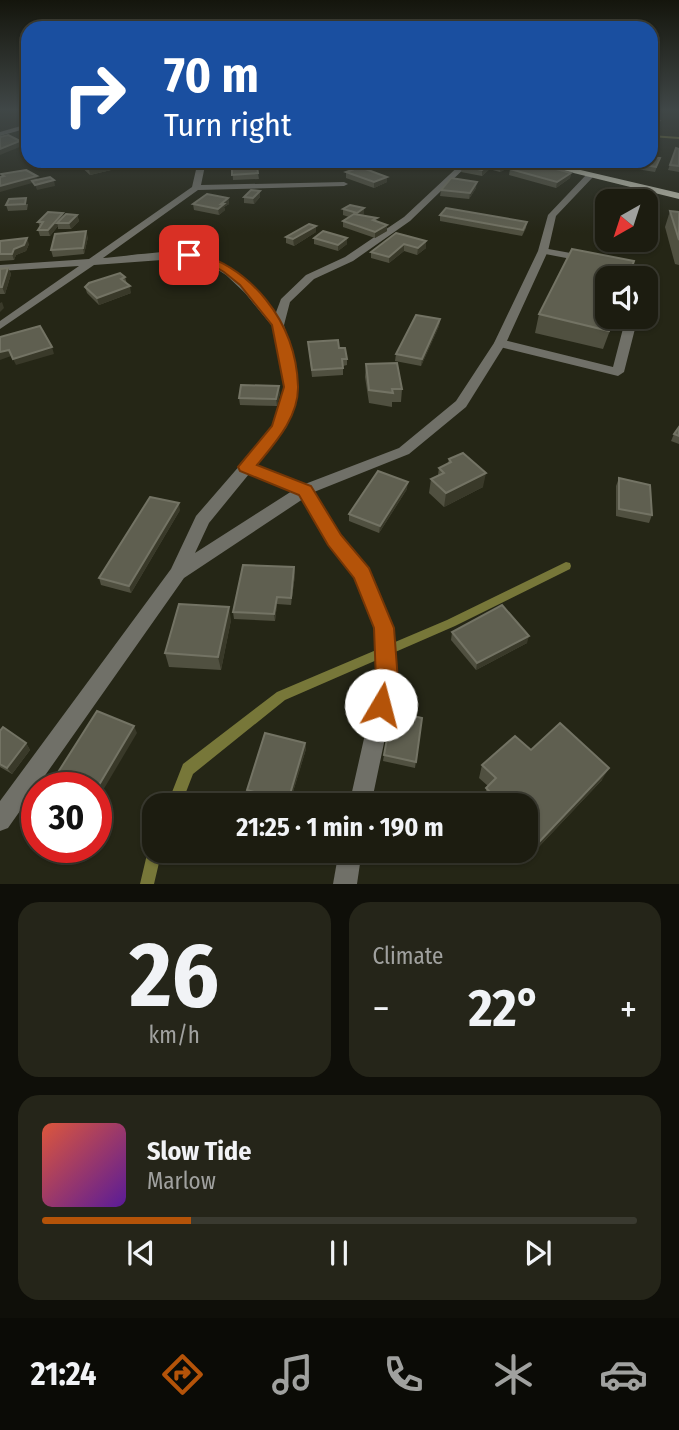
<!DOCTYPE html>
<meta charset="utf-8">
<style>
body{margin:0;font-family:"Fira Sans Condensed",sans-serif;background:#252519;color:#f1f3f6;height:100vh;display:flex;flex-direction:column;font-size:26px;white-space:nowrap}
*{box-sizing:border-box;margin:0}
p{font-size:23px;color:#a0a19f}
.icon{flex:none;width:38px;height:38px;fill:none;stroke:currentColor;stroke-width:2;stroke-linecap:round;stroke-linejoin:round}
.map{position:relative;height:884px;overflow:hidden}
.sheet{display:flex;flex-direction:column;gap:18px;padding:18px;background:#0f0f09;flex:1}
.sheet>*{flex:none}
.guide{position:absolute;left:21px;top:21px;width:637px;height:147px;border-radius:21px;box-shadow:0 2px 5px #0004,0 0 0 2px #3a3a30;background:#1a4fa0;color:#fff;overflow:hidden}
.needle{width:46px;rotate:219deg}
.tools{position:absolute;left:595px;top:189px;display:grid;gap:14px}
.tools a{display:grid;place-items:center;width:63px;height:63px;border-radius:14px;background:#1c1c10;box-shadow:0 2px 5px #0004,0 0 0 2px #3a3a30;font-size:35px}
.speed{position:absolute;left:21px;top:772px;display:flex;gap:14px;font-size:35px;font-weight:700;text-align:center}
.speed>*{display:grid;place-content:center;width:91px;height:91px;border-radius:50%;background:#1c1c10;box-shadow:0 2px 5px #0004,0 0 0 2px #3a3a30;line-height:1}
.speed .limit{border:10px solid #d22;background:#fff;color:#111}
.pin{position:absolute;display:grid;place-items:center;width:60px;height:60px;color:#fff;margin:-30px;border-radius:14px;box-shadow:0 4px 10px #0006}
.me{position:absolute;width:77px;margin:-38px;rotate:8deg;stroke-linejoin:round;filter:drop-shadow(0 0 5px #0008)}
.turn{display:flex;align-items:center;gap:24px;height:147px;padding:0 28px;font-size:32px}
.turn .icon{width:91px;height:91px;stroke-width:2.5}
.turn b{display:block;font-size:49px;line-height:60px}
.big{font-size:52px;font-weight:700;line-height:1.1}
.sheet .card{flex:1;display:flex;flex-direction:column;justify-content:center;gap:10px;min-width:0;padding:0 24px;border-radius:21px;background:#252519}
.sheet .dial{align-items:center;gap:0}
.dial b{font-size:91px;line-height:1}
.song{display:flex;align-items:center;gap:21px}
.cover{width:84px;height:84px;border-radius:10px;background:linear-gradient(135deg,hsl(10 70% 55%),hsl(270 70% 35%))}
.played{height:7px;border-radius:4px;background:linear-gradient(90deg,#b45309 25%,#3a3a30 25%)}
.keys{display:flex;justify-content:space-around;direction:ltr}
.heat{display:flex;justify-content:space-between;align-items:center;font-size:38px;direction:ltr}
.sheet .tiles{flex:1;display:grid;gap:18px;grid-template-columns:1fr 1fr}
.card:last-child{grid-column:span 2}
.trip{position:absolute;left:142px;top:793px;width:396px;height:70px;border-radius:21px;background:#1c1c10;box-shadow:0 2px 5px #0004,0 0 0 2px #3a3a30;font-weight:700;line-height:70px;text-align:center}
.dock{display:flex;height:112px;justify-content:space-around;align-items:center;background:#0b0b06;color:#a0a19f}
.dock .icon{width:49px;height:49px}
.dock .selected{color:#b45309}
.dock b{font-size:32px;color:#f1f3f6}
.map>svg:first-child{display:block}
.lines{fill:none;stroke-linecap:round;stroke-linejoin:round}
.stream{fill:#777739;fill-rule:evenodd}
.service{fill:#707068;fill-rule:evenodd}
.minor{fill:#707068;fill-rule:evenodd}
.tertiary{fill:#707068;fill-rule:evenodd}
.primary{fill:#bcbdac;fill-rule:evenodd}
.wall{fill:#505040}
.shaded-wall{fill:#393929}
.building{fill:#5f5f50;stroke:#737364;stroke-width:2}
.route{fill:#b45309;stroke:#753606;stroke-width:2}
</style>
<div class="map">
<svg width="679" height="884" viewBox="0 0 679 884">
<rect width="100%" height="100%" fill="#252616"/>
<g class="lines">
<g class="stream">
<polygon points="651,135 679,137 679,139 651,137"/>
<polygon points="566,562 570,563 571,566 570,569 455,626 285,700 193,774 181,805 167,805 183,764 277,692 447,620"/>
<polygon points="154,843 154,850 162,850 154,884 140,884 148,850 150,845"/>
</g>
<g class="service">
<polygon points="543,248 587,256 592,259 587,262 540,253 540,249"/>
<polygon points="613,262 648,269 649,271 646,280 646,278 637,278 638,273 609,267 608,265"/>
<polygon points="626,317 638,317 624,372 618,376 496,346 494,343 500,339 613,367"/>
</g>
<g class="minor">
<path d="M198,161H206L201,185L344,182L348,184L344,186L198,190L103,258C127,256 168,250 190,252C228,257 252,288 275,315L281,299L306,275L345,257L404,217L464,161H472L410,221L353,261L314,279L290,302L284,325L297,387L286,428L256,465L305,484L399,448L456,401L494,343L538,251L548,215L586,175L593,177L556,216L548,251L506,343L466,407L409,454L314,492L341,536L369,569L393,628L397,681L371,805H349L377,681L375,628L356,577L329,544L303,499L184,578L8,828L0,831V801L171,569L196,516L273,427L285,387L272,326L245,293L226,275L215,268L189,258L94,265L0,329V321L79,266L0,271V265L89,259L192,187ZM249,474L292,491L195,553L209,523Z"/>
<polygon points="339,850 362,850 357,884 333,884"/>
</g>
<polygon class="tertiary" points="28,124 28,128 0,136 0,132"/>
<polygon class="primary" points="525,161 542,161 679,193 679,199"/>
</g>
<g class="wall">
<polygon points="676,148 679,149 679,172 668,170"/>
<polygon points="660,158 655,172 612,165 613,161 651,161"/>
<polygon points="77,161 105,161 111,170 90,175 79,165"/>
<polygon points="232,161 256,161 259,179 233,180"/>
<polygon points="315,161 356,161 345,168 336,166 332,169 315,164"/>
<polygon points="442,161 465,161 454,170 442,166"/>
<polygon points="468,161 516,161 516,164 500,172 489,169 482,176 461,172 462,166"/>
<polygon points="556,161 600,161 596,168"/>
<polygon points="510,169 571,173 570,178 556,188 509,175"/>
<polygon points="346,172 387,177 387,182 374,188 346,178"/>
<polygon points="476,188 469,199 440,196 441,190"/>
<polygon points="244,197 260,197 254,204 244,203"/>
<polygon points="228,198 229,204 224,207 225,210 219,215 194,210 193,204"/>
<polygon points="28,204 27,210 8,211 6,205"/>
<polygon points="343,209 364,214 362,215 387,225 387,231 375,238 343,227 343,221 349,217 343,215"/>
<polygon points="670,211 679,212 679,265 675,264 665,227"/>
<polygon points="77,215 79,221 71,229 58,229 58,226 50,236 40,236 38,230 40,227 38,222 64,216"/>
<polygon points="440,215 527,222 526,228 522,236 440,221"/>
<polygon points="316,232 294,246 286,243 286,237"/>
<polygon points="396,233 426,241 426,248 417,255 404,251 389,263 371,258 371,252"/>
<polygon points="88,237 84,254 53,257 51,250"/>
<polygon points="314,238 347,238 347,244 338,251 314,244"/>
<polygon points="0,241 29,244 26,251 16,255 14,260 0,261"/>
<polygon points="634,261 628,278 607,278 607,317 615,317 603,349 535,333 539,314"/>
<polygon points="8,268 11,274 5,294 0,294 0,269"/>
<polygon points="125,277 127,284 131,293 99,305 87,293 85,287"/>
<polygon points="440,319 439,326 421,366 395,361 396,354"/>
<polygon points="308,342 347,359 347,365 343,366 343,375 312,377"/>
<polygon points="366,364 402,389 401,402 392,402 392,407 369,403 365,377"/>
<polygon points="280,393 277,406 240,405 239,398"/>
<polygon points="679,427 679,444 671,441 674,434"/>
<polygon points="449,459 483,487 444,507 429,493 431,479 438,475 439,468 448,463"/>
<polygon points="619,478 652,515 649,523 616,516 616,486"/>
<polygon points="407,489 379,533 349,521 349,514"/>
<polygon points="180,510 131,593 101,585 99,578"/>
<polygon points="294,567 295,575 291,605 277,604 275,621 234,619 233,612"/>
<polygon points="231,620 221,670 169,667 165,653"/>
<polygon points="452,632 527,643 476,670 451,640"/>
<polygon points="422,718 415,768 383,761 384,755"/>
<polygon points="0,731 26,743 30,750 12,774 0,767"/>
<polygon points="305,743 306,749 289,805 281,805 248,796 247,790"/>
<polygon points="531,750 602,780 533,853 525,845 525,805 487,805 482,799 488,786 479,778 482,765"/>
</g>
<g class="shaded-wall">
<polygon points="659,121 654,138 651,141 651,127"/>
<polygon points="20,141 22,146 0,155 0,149"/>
<polygon points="335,161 336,161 336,166 332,169 331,163"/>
<polygon points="347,161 356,161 345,168 345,162"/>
<polygon points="455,161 465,161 454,170"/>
<polygon points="501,161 516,161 516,164 500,172"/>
<polygon points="491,163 490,169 482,176 482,170"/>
<polygon points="110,164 111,170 90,175 89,169"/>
<polygon points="571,173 570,178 556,188 557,182"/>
<polygon points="37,176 38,182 32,181 32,183 0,192 0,186"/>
<polygon points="387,177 387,182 374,188 374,182"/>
<polygon points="54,180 55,186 37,190 35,185"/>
<polygon points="477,182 476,188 469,199 470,193"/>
<polygon points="260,191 260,197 254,204 253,198"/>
<polygon points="228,198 229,204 224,207 225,210 219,215 218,209 221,204"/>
<polygon points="364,208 364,214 356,219 357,213"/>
<polygon points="63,213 64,219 57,223 58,226 50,236 48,230"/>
<polygon points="77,215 79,221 71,229 69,223"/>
<polygon points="387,225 387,231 375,238 375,232"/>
<polygon points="316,226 316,232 294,246 293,239"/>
<polygon points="86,231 88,237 84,254 83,248"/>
<polygon points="27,238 29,244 26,251 16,255 14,260 12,254 14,249"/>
<polygon points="347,238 347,244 338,251 338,245"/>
<polygon points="426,241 426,248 417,255 418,248"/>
<polygon points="404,244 404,251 389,263 389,257"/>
<polygon points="8,268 11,274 5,294 2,287"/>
<polygon points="130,286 131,293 99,305 97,298"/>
<polygon points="2,302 4,308 0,312 0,303"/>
<polygon points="440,319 439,326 421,366 422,359"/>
<polygon points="52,347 54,354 16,365 13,359"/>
<polygon points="9,350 11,356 0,360 0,352"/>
<polygon points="279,386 280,393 277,406 276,399"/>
<polygon points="486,473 483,487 444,507 446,493"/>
<polygon points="408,482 407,489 379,533 380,526"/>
<polygon points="179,503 180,510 131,593 129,586"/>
<polygon points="294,567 295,575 291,605 291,598"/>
<polygon points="277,597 277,604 275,621 274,614"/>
<polygon points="229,607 231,620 221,670 218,657"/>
<polygon points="529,636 527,643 476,670 477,663"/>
<polygon points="134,726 137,733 96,802 96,790"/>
<polygon points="26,743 30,750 12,774 7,768"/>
<polygon points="305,743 306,749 289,805 288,801"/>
<polygon points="609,768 602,780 533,853 539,842"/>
</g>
<g class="building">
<polygon points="651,120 659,121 651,127"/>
<polygon points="8,135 20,141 0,149 0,137"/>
<polygon points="676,148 679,149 679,166 670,165"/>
<polygon points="651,157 660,158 656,167 622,161 651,161"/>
<polygon points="78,161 105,161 110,164 89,169"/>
<polygon points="232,161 256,161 258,173 232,175"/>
<polygon points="468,161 479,161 491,163 482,170 462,166"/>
<polygon points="524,161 526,161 571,173 557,182 510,169"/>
<polygon points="360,167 387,177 374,182 346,172"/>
<polygon points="26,170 37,176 0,186 0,177 4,176 1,174"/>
<polygon points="50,177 54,180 35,185 32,181"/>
<polygon points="451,178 477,182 470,193 441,190"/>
<polygon points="251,190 260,191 253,198 244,197"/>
<polygon points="207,194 228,198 221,204 224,204 218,209 193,204"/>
<polygon points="26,198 25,204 6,205 9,199"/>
<polygon points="350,205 364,208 357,213 343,209"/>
<polygon points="446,208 527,222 523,230 440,215"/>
<polygon points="670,211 679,212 679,240"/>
<polygon points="48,212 63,213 48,230 38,230 43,222 38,222"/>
<polygon points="66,214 77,215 69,223 57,223"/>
<polygon points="354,214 377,218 373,220 387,225 375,232 343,221"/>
<polygon points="309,224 316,226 293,239 286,237"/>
<polygon points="86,231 83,248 51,250 55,234"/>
<polygon points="323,231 347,238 338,245 314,238"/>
<polygon points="396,233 426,241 418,248 404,244 389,257 371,252"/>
<polygon points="27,238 24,245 14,249 12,254 0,254 0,241"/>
<polygon points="572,249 634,261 628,278 607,278 607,317 614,317 609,331 539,314"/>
<polygon points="8,268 2,287 0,287 0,269"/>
<polygon points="120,273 125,277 121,279 130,286 97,298 85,287 89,283"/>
<polygon points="416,315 440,319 422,359 396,354"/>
<polygon points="40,326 52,347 13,359 9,350 0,352 0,337"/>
<polygon points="338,340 339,348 345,348 347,359 342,359 343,368 312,370 308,342"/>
<polygon points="397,363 402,389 392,389 393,393 369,390 366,364"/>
<polygon points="241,385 279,386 276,399 239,398"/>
<polygon points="679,427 679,436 674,434"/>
<polygon points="463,453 486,473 446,493 431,479 444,473 439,468 451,462 449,459"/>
<polygon points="378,471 408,482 380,526 349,514"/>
<polygon points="619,478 650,485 652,515 619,509"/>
<polygon points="150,497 179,503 129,586 99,578"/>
<polygon points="243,565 294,567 291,598 277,597 274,614 233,612"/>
<polygon points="179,604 229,607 218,657 165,653"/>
<polygon points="502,605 529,636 477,663 452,632"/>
<polygon points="97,711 134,726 96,790 96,788 48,788"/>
<polygon points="392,711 422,718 416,762 384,755"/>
<polygon points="560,723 609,768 539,842 525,828 525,805 503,805 486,788 496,778 482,765 515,736 531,750"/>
<polygon points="3,727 26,743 7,768 0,764 0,731"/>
<polygon points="265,733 305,743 288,801 247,790"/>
</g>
<linearGradient id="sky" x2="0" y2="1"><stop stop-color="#14150c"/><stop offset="0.47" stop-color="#404747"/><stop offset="1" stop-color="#404747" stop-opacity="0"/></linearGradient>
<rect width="679" height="233" fill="url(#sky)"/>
<path class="route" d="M189,251C251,265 296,322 298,386C299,417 275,443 257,465L311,486L341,535L369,568L394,628L398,681L389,713L381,716L373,713L370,705L376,681L374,628L354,578L328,545L299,495L240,471L238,467L272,426L284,387L272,325L240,285L224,272L207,262L185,257V252Z"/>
</svg>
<div class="tools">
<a><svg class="needle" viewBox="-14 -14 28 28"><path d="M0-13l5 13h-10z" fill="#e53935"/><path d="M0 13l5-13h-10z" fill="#a0a19f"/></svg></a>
<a><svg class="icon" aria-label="sound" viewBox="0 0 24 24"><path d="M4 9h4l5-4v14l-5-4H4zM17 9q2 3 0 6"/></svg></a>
</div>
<div class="speed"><div class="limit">30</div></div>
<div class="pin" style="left:189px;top:255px;background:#d93025"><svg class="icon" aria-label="arrive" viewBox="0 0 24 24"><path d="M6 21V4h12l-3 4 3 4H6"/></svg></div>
<svg class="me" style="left:381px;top:705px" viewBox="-20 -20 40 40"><circle r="19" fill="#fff"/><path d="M0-13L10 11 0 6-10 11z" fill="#b45309"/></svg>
<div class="trip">21:25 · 1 min · 190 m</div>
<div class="guide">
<div class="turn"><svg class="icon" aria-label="right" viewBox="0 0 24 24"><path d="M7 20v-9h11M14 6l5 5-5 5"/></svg><div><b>70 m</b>Turn right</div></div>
</div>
</div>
<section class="sheet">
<div class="tiles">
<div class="card dial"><b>26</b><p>km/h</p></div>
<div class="card"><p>Climate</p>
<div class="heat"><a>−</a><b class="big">22°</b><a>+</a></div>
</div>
<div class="card">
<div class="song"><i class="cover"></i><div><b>Slow Tide</b><p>Marlow</p></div></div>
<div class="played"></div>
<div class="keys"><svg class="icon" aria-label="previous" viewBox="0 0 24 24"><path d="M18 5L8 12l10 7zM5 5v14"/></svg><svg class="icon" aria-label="pause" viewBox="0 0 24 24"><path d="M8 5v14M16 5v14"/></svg><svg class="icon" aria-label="next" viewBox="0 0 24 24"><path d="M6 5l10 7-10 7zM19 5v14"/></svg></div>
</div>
</div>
</section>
<nav class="dock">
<b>21:24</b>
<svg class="icon selected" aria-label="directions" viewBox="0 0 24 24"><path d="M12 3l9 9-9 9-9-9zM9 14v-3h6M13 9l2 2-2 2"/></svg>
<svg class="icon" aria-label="music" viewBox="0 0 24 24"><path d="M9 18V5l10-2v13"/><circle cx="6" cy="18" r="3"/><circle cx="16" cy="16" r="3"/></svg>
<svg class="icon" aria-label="phone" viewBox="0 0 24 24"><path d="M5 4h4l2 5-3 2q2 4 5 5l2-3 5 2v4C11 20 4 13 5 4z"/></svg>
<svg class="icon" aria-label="climate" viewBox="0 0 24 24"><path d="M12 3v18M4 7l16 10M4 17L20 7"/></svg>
<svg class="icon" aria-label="car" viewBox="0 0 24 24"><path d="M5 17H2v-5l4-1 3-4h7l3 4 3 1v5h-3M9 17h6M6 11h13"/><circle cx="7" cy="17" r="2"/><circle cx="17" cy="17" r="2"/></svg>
</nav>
